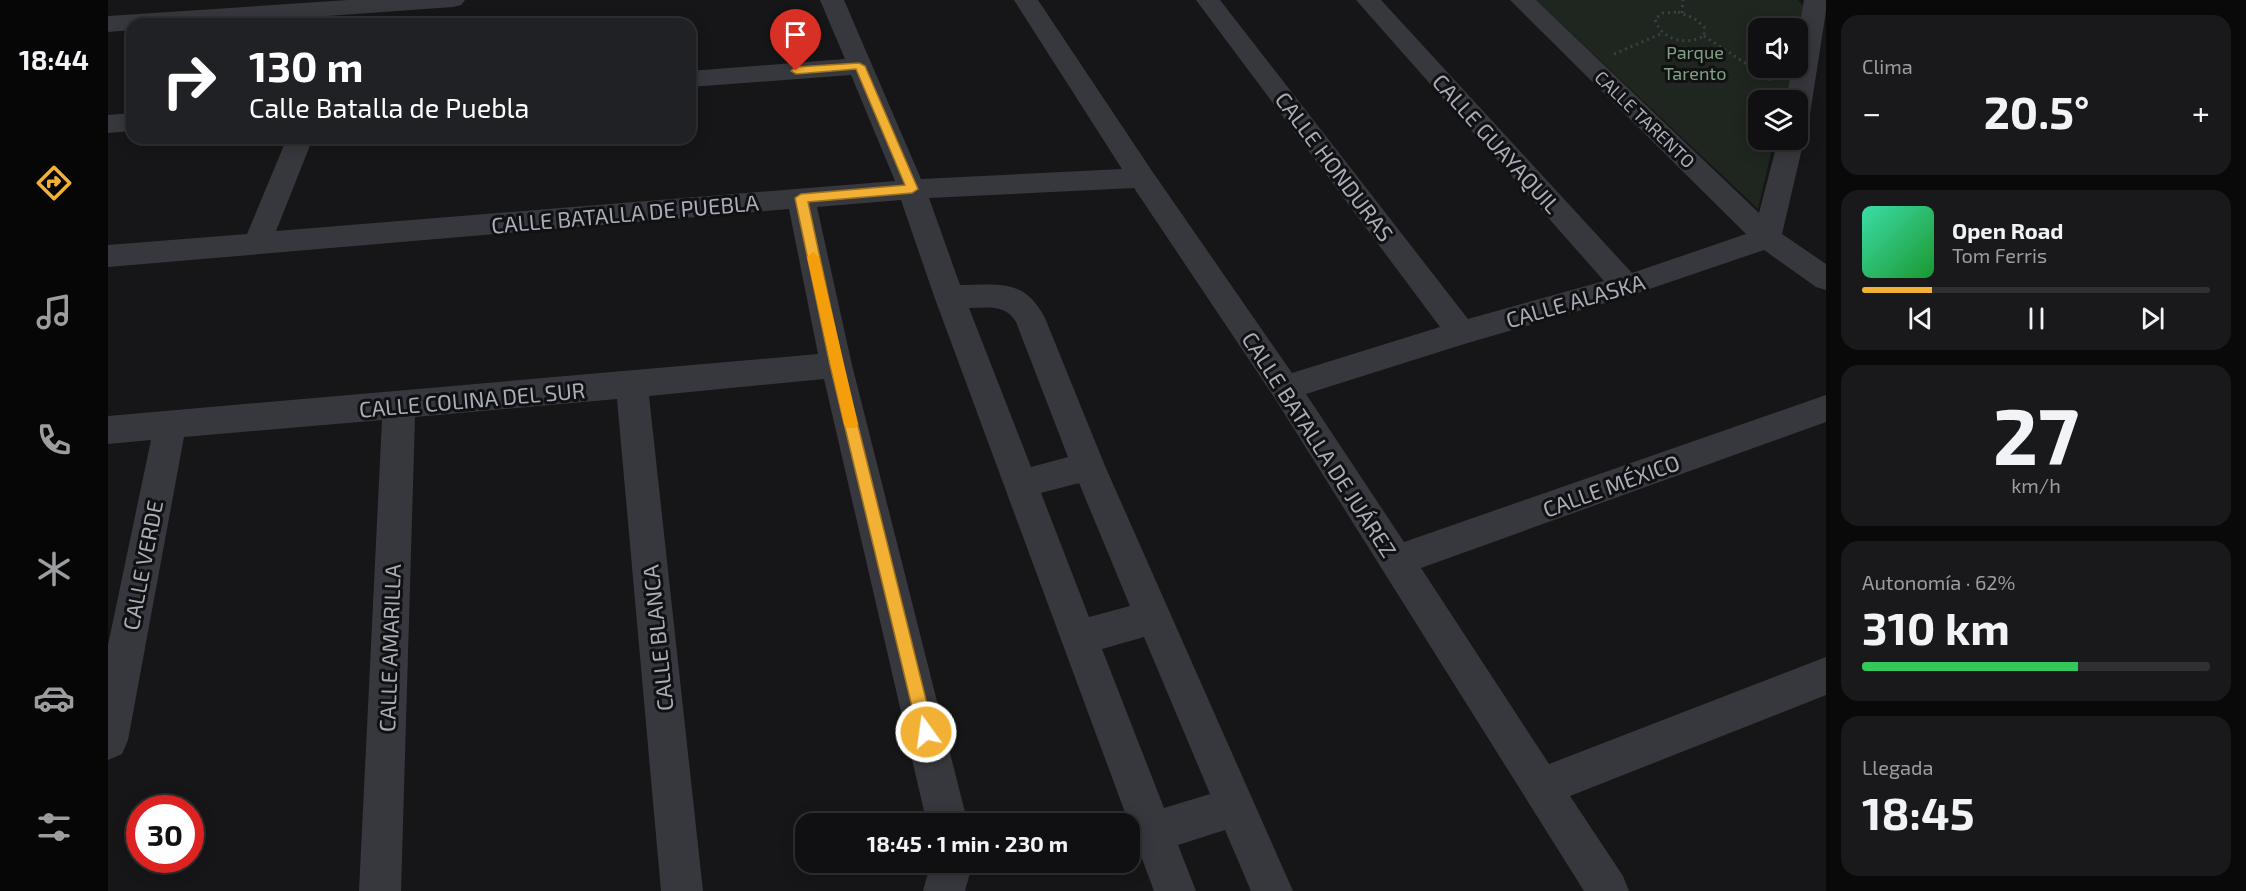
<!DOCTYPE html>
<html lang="es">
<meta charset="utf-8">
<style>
body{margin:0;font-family:"Exo 2",sans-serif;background:#19191b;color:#f1f3f6;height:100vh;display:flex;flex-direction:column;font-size:22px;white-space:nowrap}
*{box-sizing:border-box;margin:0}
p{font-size:20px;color:#9c9d9f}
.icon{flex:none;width:33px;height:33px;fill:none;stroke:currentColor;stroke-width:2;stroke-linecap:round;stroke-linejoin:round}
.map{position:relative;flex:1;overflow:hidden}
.panel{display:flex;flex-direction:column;gap:15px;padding:15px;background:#09090a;width:420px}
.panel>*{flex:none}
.guide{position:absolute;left:18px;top:18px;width:570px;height:126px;border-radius:18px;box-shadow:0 3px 15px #0003,0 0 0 2px #303032;background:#202124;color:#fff;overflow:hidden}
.controls{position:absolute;left:1640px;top:18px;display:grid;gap:12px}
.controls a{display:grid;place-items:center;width:60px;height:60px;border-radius:12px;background:#101012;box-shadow:0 3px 15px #0003,0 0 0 2px #303032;font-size:30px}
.speed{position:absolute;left:18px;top:795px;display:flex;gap:12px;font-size:30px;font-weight:700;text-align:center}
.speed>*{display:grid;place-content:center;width:78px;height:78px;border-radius:50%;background:#101012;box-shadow:0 3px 15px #0003,0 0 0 2px #303032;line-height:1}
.speed .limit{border:9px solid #d22;background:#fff;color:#111}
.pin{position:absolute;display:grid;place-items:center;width:51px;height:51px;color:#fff;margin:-62px -26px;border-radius:50% 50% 50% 0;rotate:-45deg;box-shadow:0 0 6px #0007}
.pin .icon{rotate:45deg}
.me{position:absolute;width:66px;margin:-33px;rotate:346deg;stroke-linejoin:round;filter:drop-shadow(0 0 4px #0008)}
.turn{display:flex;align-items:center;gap:21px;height:126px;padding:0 24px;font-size:27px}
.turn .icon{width:78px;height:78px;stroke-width:2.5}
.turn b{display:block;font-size:42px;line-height:51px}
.big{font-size:45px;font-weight:700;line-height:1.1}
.panel .card{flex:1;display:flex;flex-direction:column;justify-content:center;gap:9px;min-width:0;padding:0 21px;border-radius:18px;background:#19191b}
.panel .dial{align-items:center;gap:0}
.dial b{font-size:78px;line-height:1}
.song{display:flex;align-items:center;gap:18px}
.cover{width:72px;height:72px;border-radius:9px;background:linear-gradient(135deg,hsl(160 70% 55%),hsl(130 70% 35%))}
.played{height:6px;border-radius:3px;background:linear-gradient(90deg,#f2b134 20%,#303032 20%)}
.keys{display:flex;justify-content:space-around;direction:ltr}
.heat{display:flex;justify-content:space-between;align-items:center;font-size:33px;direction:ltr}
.charge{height:9px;border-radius:4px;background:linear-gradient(90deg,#34c759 62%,#303032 0)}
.trip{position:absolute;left:687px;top:813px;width:345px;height:60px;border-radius:18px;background:#101012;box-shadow:0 3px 15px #0003,0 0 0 2px #303032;font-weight:700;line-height:60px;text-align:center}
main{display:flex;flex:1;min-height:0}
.dock{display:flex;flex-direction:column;width:108px;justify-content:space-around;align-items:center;background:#060607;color:#9c9d9f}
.dock .icon{width:42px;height:42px}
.dock .current{color:#f2b134}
.dock b{font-size:27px;color:#f1f3f6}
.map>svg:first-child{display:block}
.green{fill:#1e261f}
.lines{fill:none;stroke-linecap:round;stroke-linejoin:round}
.path{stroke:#3d3f44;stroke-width:3;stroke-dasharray:2 4;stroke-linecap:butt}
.minor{fill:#37383d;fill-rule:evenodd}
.route{fill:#f2b134;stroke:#9d7322;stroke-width:1.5}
.slow{fill:#f59e0b}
.labels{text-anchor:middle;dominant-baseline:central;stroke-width:6;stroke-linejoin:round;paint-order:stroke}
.far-park-label{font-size:18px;fill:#7fa381;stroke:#111113}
.far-street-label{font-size:18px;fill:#a8adb8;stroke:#111113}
.street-label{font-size:22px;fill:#a8adb8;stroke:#111113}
</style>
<main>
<nav class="dock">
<b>18:44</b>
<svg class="icon current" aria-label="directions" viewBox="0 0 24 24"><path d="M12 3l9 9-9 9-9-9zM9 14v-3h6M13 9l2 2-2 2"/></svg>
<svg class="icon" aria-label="music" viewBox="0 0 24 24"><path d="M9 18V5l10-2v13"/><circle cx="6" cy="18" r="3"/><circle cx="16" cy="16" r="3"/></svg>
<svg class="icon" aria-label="phone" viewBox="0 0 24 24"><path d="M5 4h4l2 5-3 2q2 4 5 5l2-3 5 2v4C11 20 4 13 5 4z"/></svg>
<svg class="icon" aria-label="climate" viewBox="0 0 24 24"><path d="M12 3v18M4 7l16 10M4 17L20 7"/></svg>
<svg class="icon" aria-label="car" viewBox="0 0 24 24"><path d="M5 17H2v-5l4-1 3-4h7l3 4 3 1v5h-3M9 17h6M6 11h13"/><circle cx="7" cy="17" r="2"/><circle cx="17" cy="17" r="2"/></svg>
<svg class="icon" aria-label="filters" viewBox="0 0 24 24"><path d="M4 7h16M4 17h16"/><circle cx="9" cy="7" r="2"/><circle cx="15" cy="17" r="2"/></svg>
</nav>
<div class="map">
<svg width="1718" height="891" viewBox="0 0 1718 891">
<rect width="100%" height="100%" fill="#161618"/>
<polygon class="green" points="1428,0 1690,0 1700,12 1689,55 1689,28 1650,28 1650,68 1686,68 1677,100 1650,100 1650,140 1666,140 1650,209"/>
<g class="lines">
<g class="path">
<path d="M1570,12L1586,18L1596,27V36C1578,46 1553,40 1547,19L1555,13Z"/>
<polyline points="1574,13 1575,0"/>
<polyline points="1596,36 1666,82"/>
<polyline points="1506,54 1555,33"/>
</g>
<g class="minor">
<polygon points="240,0 357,0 353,5 345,7 107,24 24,24 24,30 0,32 0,16"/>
<path d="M712,0H736L813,179L1014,169L906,0H930L1044,171L1184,373L1332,327L1088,0H1112L1360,319L1496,281L1248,0H1273L1524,273L1638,234L1402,0H1428L1651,213L1670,140H1689V133L1692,134L1696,140L1674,234L1718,264V290L1708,287L1656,250L1518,297L1353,345L1198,394L1296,542L1718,395V422L1313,568L1441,764L1718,657V695L1462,796L1515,876L1521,891H1476L1166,397L1026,188L821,198L852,285C891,285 916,278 937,318L997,466L1185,891H1143L1117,830L1070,845L1088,891H1046L826,296L793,200L709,207L744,365L860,824H819L716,379L541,396L595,891H553L509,399L307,417L293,891H251L274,420L76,437L20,740L14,754L0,760V645L43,440L0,444V416L710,354L681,209L0,267V245L139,234L179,138H205L168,231L787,181L743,75L582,87V71L737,59ZM861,308C880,308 897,304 908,322L960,457L923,467ZM971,483L1022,606L981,617L933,493ZM1036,637L1102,794L1056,808L994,649Z"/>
<polygon points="1696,0 1718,0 1718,11 1702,114 1698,120 1689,123 1689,100 1678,100 1684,68 1689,68 1689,41"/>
<polygon points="24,113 24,131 0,133 0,115"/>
<polygon points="823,862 865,862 857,891 815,891"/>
</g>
</g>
<polygon class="route" points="751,63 757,66 810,189 804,193 700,202 735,365 826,732 824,738 818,740 812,738 810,732 722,365 687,198 693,194 797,185 748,69 688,74 683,71 688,67"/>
<polygon class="slow" points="705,252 711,257 750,424 748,428 738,428 736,424 699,257"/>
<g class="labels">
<g class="far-park-label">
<text x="1587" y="52">Parque<tspan x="1587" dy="21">Tarento</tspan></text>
</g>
<g class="far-street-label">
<text transform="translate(1537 119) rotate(44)">CALLE TARENTO</text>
</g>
<g class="street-label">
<text transform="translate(1389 143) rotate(48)">CALLE GUAYAQUIL</text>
<text transform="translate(1227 166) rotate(53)">CALLE HONDURAS</text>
<text transform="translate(517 213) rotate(-5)">CALLE BATALLA DE PUEBLA</text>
<text transform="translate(1467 300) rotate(-16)">CALLE ALASKA</text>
<text transform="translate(364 399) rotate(-5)">CALLE COLINA DEL SUR</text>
<text transform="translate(1212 444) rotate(57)">CALLE BATALLA DE JUÁREZ</text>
<text transform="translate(1503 485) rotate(-20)">CALLE MÉXICO</text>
<text transform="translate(34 565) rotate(-79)">CALLE VERDE</text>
<text transform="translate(549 638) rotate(-96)">CALLE BLANCA</text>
<text transform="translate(281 648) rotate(-88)">CALLE AMARILLA</text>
</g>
</g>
</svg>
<div class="controls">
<a><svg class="icon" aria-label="sound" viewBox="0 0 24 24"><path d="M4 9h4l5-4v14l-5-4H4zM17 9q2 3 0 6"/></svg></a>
<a><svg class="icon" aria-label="layers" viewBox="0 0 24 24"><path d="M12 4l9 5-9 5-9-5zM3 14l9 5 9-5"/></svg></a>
</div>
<div class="speed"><div class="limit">30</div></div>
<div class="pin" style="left:688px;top:71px;background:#d93025"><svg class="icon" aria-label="arrive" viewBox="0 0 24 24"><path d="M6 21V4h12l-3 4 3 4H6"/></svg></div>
<svg class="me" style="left:818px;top:732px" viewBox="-20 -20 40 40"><circle r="17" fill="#f2b134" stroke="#fff" stroke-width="3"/><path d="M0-11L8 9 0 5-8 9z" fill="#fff"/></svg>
<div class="trip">18:45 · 1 min · 230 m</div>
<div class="guide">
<div class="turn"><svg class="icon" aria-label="right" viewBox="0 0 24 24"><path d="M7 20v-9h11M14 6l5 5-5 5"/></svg><div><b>130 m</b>Calle Batalla de Puebla</div></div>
</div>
</div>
<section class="panel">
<div class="card"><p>Clima</p>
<div class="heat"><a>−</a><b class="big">20.5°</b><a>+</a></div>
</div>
<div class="card">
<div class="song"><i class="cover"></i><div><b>Open Road</b><p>Tom Ferris</p></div></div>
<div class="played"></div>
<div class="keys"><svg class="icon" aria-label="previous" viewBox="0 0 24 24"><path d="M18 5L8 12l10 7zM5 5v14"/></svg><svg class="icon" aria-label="pause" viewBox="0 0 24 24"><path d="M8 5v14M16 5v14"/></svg><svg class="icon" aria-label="next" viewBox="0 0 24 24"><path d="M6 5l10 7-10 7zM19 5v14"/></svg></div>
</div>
<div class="card dial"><b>27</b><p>km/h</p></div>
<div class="card"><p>Autonomía · 62%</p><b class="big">310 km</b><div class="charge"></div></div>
<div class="card"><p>Llegada</p><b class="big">18:45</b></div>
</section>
</main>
